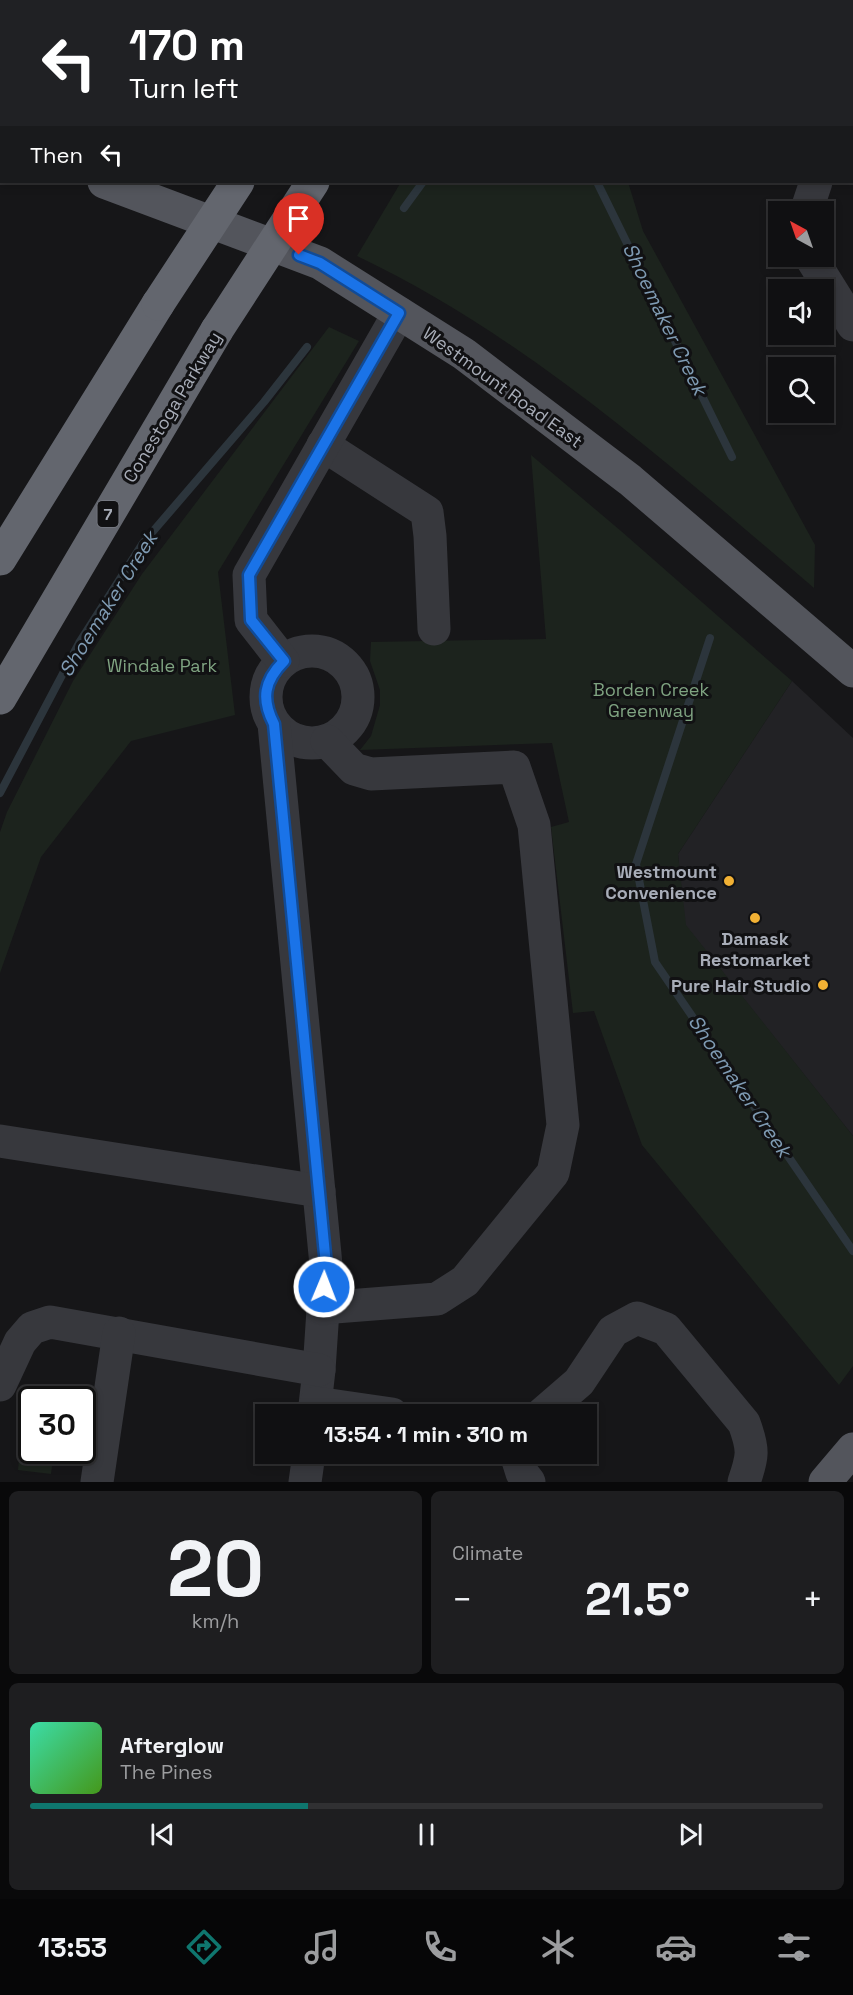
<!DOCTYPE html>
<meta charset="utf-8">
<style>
body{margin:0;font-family:"Space Grotesk",sans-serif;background:#1e1e20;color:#f1f3f6;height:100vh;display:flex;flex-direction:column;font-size:22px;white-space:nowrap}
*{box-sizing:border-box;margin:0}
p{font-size:20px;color:#9c9d9f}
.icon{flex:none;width:33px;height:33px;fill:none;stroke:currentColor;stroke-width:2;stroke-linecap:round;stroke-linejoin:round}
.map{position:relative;height:1482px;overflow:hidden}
.drawer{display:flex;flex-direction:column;gap:9px;padding:9px;background:#09090a;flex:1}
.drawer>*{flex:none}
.hud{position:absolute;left:0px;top:0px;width:854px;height:183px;box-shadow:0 3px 9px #0003,0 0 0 2px #303032;background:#202124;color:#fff;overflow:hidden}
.needle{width:39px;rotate:320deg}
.buttons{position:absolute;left:768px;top:201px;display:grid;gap:12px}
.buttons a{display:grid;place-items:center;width:66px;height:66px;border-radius:0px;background:#101012;box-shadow:0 3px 9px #0003,0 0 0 2px #303032;font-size:30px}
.speed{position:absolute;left:18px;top:1386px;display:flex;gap:12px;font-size:30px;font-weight:700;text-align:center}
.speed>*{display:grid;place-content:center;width:78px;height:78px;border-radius:50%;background:#101012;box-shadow:0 3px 9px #0003,0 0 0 2px #303032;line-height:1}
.speed .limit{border:3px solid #111;border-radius:9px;background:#fff;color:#111}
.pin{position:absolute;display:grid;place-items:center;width:51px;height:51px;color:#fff;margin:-62px -26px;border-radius:50% 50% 50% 0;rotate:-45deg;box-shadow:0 0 6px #0007}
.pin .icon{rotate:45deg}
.me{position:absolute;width:66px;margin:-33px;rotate:1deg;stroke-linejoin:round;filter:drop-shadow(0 0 4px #0008)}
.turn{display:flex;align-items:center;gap:21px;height:126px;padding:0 30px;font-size:27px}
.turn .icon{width:78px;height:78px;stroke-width:2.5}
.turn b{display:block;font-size:42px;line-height:51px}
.then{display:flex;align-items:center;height:57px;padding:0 30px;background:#0003;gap:12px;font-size:22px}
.big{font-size:45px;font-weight:700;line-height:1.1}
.drawer .tile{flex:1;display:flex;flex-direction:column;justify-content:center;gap:9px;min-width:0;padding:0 21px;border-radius:9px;background:#1e1e20}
.drawer .dial{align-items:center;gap:0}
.dial b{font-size:78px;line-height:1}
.song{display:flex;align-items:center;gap:18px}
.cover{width:72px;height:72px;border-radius:9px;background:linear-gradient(135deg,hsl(160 70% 55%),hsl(100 70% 35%))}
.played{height:6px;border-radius:3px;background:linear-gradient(90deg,#0f766e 35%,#303032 35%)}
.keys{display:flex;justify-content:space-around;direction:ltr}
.heat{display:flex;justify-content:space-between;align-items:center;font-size:33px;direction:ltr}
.drawer .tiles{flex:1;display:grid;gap:9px;grid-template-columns:1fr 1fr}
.tile:last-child{grid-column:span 2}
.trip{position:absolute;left:255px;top:1404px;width:342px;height:60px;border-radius:0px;background:#101012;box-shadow:0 3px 9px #0003,0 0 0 2px #303032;font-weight:700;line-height:60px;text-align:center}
.tabs{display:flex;height:96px;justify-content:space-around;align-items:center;background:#060607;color:#9c9d9f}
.tabs .icon{width:42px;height:42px}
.tabs .active{color:#0f766e}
.tabs b{font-size:27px;color:#f1f3f6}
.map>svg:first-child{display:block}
.built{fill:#222225}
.green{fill:#1c231d}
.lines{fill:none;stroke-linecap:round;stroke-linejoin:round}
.stream{stroke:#2c353c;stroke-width:8}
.minor{stroke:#37383d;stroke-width:33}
.major{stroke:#53555c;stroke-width:33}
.highway{stroke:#63666e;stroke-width:33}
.highway-bridge{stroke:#63666e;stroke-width:33}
.route-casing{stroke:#114b97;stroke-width:15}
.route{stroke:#1a73e8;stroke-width:10}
.poi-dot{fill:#f2b134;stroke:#111113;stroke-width:2}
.labels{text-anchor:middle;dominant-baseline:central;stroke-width:6;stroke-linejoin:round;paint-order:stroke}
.shield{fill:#111113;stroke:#7b7e86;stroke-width:1.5}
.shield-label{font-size:16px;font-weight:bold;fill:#a8adb8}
.street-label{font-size:18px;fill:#a8adb8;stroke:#111113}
.park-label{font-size:18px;fill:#7fa381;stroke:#111113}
.poi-label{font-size:18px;font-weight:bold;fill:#a8adb8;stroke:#111113;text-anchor:end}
.water-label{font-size:20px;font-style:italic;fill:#7f9bb3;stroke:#111113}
</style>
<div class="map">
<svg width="853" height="1482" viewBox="0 0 853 1482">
<rect width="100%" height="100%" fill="#161618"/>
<polygon class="built" points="792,681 853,738 853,1136 685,925 678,854"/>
<g class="green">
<path d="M401,182H628L643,231L815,545L814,588C673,468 526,336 357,256Z"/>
<polygon points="329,327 359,341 218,572 235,715 131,741 41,857 0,973 0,832 7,812 73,681 142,574"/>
<polygon points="531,455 621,531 792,681 678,854 686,925 853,1136 853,1366 839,1385 642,1145 594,1011 573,1013 551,827 569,822 552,743 360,750 371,736 380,705 380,690 370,661 371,642 546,639"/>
<polygon points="22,1430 31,1431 32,1450 54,1451 51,1474 18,1470"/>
</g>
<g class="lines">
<g class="stream">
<polyline points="597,182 732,457"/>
<polyline points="404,208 423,182"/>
<polyline points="710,638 636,864 655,962 853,1251"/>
<polyline points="0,793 79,643 143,543 264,402 307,347"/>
</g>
<g class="minor">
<polyline points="852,44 853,45"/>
<polyline points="852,81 853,78"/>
<polyline points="806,212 816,182"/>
<polyline points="810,256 853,325"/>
<polyline points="323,445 427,512 430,536 434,629"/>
<circle cx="312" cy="697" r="46"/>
<polyline points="283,661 251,620 249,575 399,313"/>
<polyline points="274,724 326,1265 319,1370 314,1414"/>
<polyline points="0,1141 319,1191"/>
<polyline points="322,1308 437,1299 465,1281 553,1173 563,1125 534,825 514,767 371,774 354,769 327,741"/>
<polyline points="0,1385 20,1342 32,1328 50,1322 319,1370"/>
<polyline points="316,1403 392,1414"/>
<path d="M542,1414L579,1382L613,1331L637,1318L666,1329L744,1423C754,1450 753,1456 744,1482"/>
<polyline points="516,1454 522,1473 529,1482"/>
<polyline points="97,1482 119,1333"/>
<polyline points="305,1482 309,1454"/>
</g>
<g class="major">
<polyline points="0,145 2,145"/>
<polyline points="104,182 320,263 464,354 630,480 853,671"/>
<polyline points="825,1482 853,1449"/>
</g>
<g class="highway">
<polyline points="354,2 355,0"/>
<polyline points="431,2 432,0"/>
<polyline points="0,559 158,304"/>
<polyline points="0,698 217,330"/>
</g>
<g class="highway-bridge">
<polyline points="158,304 238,182"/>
<polyline points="217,330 313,182"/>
</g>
</g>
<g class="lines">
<defs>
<path id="route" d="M299,255L320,263L399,313L249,575L251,620L284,661C264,681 261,699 274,724L326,1265L324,1287"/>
</defs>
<use href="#route" class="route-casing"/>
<use href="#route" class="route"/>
</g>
<g class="poi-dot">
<circle cx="729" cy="881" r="6"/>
<circle cx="755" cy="918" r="6"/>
<circle cx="823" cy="985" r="6"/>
</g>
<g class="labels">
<rect class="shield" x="97.5" y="501" width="21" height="26" rx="4.5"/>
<g class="shield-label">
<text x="108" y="514">7</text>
</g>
<g class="street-label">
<text transform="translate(503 387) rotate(36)">Westmount Road East</text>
<text transform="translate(172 407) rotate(-59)">Conestoga Parkway</text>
</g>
<g class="park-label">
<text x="162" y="665">Windale Park</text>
<text x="651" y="689">Borden Creek<tspan x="651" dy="21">Greenway</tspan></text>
</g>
<g class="poi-label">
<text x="717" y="871">Westmount<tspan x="717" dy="21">Convenience</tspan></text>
<text x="755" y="938" text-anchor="middle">Damask<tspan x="755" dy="21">Restomarket</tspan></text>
<text x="811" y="985">Pure Hair Studio</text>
</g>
<g class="water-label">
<text transform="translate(665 319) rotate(64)">Shoemaker Creek</text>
<text transform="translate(108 604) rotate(-58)">Shoemaker Creek</text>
<text transform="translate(740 1086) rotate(56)">Shoemaker Creek</text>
</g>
</g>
</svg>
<div class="buttons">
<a><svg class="needle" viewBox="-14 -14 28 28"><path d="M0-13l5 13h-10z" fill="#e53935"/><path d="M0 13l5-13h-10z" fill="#9c9d9f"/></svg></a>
<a><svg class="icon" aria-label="sound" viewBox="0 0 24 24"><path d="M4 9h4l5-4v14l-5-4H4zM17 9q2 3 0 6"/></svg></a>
<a><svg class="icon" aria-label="search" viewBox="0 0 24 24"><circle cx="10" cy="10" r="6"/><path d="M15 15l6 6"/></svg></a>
</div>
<div class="speed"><div class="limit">30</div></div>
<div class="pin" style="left:299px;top:255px;background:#d93025"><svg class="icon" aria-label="arrive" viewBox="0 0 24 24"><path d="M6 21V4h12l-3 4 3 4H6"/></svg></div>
<svg class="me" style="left:324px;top:1287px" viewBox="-20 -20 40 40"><circle r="17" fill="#1a73e8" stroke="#fff" stroke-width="3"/><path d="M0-11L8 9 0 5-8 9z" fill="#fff"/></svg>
<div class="trip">13:54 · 1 min · 310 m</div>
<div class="hud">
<div class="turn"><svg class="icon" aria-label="left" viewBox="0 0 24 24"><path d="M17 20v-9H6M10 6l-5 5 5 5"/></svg><div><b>170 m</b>Turn left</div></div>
<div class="then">Then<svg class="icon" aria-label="left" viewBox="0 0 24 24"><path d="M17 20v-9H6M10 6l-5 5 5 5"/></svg></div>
</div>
</div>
<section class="drawer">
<div class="tiles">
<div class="tile dial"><b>20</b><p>km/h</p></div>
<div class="tile"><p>Climate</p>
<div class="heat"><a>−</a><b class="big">21.5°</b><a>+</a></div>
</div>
<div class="tile">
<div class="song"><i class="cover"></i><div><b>Afterglow</b><p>The Pines</p></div></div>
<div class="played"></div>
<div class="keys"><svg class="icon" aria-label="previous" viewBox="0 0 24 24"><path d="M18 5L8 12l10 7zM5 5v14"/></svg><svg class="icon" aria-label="pause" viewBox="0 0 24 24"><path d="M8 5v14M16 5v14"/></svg><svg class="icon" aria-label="next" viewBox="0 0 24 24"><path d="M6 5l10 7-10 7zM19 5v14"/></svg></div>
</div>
</div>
</section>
<nav class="tabs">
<b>13:53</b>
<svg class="icon active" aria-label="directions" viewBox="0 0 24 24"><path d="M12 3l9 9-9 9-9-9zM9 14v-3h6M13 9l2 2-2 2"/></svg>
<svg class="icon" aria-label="music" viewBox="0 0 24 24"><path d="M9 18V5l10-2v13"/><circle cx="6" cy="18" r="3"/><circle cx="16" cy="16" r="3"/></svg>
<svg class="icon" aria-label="phone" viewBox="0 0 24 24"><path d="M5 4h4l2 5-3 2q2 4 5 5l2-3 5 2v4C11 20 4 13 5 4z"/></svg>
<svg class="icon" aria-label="climate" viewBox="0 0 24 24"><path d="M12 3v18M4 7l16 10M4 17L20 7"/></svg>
<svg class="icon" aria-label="car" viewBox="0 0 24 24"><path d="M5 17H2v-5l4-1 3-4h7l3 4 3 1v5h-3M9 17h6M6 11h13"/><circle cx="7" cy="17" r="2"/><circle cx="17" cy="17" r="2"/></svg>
<svg class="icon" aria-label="filters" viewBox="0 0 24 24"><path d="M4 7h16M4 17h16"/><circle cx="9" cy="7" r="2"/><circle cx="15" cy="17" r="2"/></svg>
</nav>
